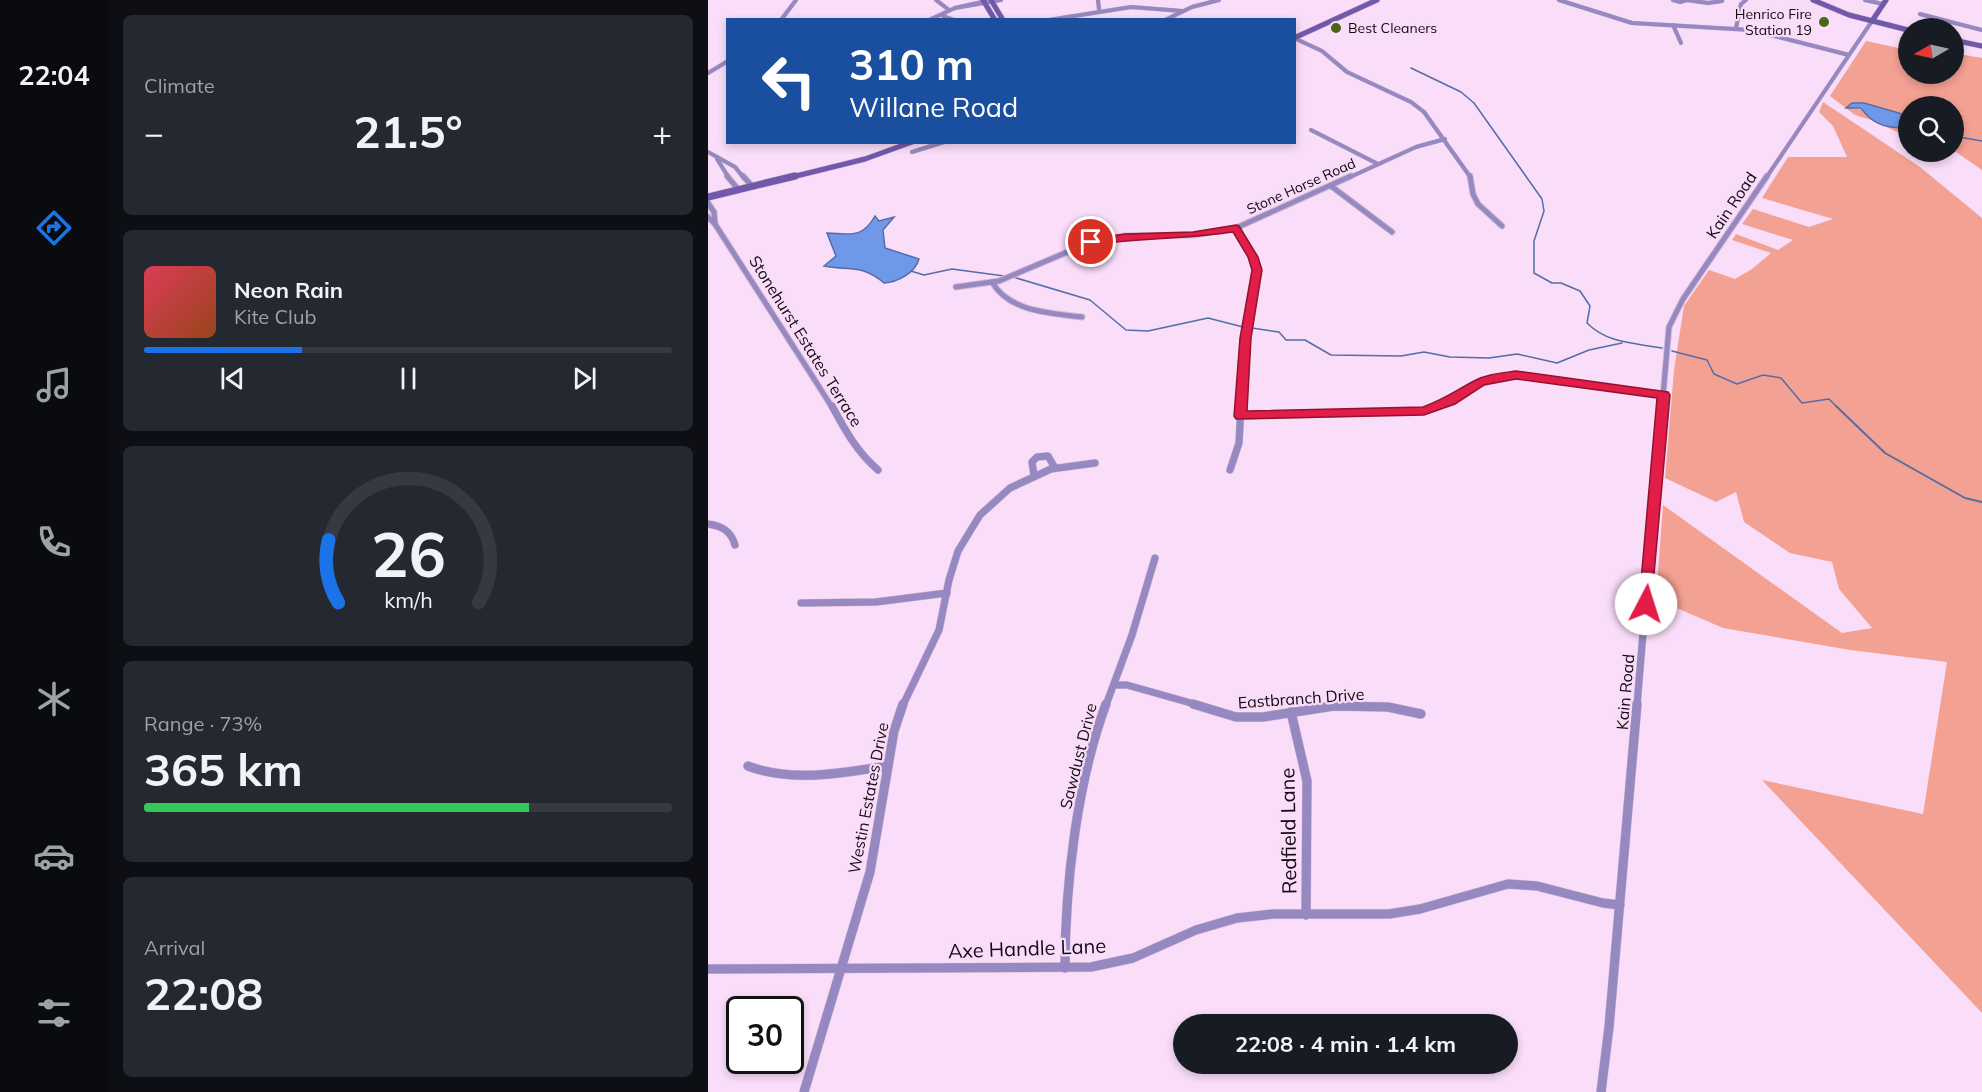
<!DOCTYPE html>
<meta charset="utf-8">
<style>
body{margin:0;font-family:Mulish,sans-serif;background:#242831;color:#f1f3f6;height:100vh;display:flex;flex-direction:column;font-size:22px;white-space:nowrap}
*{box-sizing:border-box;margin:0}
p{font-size:20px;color:#9ea1a6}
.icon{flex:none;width:33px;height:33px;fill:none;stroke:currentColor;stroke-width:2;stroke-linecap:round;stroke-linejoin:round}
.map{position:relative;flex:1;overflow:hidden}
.drawer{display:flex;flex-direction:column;gap:15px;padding:15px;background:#0d0f14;width:600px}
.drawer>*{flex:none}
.guide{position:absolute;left:18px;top:18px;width:570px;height:126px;border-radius:0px;box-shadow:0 3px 9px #0003;background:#1a4fa0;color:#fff;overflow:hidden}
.needle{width:39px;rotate:261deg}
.tools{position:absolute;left:1190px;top:18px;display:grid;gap:12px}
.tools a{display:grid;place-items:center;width:66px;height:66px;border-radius:50%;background:#171b24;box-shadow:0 3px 9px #0003;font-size:30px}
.speed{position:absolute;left:18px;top:996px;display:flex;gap:12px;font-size:30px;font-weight:700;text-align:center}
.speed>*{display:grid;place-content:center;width:78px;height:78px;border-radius:50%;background:#171b24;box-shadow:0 3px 9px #0003;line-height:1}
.speed .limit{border:3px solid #111;border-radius:9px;background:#fff;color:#111}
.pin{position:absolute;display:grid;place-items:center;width:51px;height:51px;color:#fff;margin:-26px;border:3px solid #fff;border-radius:50%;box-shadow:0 2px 6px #0007}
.me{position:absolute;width:66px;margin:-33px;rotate:5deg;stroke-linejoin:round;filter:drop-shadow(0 0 4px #0008)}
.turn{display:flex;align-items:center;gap:21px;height:126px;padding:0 24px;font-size:27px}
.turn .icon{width:78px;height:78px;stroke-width:2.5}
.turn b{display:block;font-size:42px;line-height:51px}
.big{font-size:45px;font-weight:700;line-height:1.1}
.drawer .widget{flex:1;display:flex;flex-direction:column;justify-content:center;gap:9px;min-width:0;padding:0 21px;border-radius:9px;background:#242831}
.drawer .dial{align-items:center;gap:0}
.dial svg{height:156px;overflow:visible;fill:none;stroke:#363941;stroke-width:7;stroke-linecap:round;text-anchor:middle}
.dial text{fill:#f1f3f6;stroke:none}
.song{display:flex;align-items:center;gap:18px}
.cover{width:72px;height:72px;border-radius:9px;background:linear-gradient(135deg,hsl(350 70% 55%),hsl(20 70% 35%))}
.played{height:6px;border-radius:3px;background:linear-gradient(90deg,#1a73e8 30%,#363941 30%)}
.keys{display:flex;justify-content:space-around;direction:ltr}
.heat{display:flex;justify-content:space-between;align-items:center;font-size:33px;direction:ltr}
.charge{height:9px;border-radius:4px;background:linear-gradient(90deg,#34c759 73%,#363941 0)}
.trip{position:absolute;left:465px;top:1014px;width:345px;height:60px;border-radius:30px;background:#171b24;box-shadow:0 3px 9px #0003;font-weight:700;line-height:60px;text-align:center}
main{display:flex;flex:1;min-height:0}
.menu{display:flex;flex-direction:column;width:108px;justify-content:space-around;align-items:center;background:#090b0e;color:#9ea1a6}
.menu .icon{width:42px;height:42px}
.menu .active{color:#1a73e8}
.menu b{font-size:27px;color:#f1f3f6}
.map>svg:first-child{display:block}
.forest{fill:#f3a192}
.water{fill:#7098e8;stroke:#546da8;stroke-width:1.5}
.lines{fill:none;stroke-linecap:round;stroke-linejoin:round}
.stream-far1{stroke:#546da8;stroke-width:1.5}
.stream{stroke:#546da8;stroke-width:2}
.street-far3-casing{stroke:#d5bbd4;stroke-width:4.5}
.street-far2-casing{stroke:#d5bbd4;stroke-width:7}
.street-far1-casing{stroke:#d5bbd4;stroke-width:8}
.street-casing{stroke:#d5bbd4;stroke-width:10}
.secondary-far1-casing{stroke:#d5bbd4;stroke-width:6}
.secondary-casing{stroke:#d5bbd4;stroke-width:8}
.street-far3{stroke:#9689c1;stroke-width:4}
.street-far2{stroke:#9689c1;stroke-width:5}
.street-far1{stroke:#9689c1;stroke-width:7}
.street{stroke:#9689c1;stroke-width:9}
.secondary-far1{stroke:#7059ab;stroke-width:5}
.secondary{stroke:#7059ab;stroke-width:7}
.route{fill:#e11d48;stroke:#92132f;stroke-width:1.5}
.poi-dot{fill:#4b6516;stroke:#faddf9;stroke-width:2}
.labels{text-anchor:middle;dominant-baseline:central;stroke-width:4.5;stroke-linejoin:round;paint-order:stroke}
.far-poi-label{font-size:14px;fill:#120912;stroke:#faddf9;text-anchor:end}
.far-street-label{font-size:14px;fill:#120912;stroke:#faddf9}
.street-label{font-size:16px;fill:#120912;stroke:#faddf9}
.near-street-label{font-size:20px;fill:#120912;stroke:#faddf9}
</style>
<main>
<nav class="menu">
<b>22:04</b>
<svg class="icon active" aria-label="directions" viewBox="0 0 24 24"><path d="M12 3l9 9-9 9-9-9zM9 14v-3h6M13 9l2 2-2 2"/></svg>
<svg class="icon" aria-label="music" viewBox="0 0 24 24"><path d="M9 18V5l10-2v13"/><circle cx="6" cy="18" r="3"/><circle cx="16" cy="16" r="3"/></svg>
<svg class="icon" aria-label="phone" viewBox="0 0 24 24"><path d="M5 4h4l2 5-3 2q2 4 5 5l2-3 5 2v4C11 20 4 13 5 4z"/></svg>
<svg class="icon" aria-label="climate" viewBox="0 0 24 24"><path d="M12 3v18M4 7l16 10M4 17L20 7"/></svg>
<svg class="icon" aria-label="car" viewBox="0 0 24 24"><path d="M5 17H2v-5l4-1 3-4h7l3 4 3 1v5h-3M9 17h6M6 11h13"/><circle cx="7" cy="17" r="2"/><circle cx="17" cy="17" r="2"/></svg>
<svg class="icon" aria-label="filters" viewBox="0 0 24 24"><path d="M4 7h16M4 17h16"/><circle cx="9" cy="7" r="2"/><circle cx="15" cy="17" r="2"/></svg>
</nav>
<section class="drawer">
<div class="widget"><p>Climate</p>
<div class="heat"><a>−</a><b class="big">21.5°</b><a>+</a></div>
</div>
<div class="widget">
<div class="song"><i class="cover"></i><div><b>Neon Rain</b><p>Kite Club</p></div></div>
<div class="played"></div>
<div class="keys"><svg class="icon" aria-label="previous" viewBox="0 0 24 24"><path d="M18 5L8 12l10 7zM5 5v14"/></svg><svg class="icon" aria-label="pause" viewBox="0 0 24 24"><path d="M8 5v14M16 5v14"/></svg><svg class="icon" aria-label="next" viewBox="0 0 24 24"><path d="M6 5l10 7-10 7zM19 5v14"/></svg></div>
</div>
<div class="widget dial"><svg viewBox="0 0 100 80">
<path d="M14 69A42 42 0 1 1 86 69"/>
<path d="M14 69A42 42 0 0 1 9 37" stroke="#1a73e8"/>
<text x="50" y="56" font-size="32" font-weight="700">26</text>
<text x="50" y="72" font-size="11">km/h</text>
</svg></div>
<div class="widget"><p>Range · 73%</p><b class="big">365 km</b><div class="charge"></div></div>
<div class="widget"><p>Arrival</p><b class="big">22:08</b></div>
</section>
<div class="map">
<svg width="1274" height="1092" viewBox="0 0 1274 1092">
<rect width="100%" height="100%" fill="#faddf9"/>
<g class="forest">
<path d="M1158,41L1200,50V74H1245V53L1274,58V170L1245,150V106H1200V116L1156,103L1138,108C1161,104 1174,134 1200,126V137L1163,120L1147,115L1122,96Z"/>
<polygon points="1115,102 1212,167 1274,218 1274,1013 1054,780 1215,814 1239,662 1142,650 1015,628 948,599 955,505 1134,633 1164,628 1131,589 1124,562 1082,553 1036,522 1028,492 1008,502 957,478 966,370 976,306 1001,270 1027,279 1044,269 1063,253 1024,240 1028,234 1070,250 1085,240 1034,224 1045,209 1101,227 1125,219 1054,198 1080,157 1139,157 1125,126 1111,112"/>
</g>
<g class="water">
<path d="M1144,103H1156L1198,115L1200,126C1189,130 1171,126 1162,118C1159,116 1156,111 1152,108H1138Z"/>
<path d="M167,216L171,221L186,217L175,230L177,248L211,259C207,273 190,282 176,283C154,264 142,271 116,266L128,256L119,233C142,234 154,239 167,216Z"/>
</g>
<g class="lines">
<g class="stream-far1">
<path d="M703,68L753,92L766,103L834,199L836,211L826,241V273L844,283H853L872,291L882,306L879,323C900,344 927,343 954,348"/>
<polyline points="1245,136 1274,141"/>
<polyline points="203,271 216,275 244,269 296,276"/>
<polyline points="305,277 382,300 418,330 440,331 500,318 535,327"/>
<polyline points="544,328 571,332 578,340 597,340 623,355 693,356 716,352 742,357 781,358 809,354 849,363 881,350 914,343"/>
<polyline points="964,351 999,360 1006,374 1029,384 1055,375 1073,378 1094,403 1121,399 1129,407"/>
</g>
<polyline class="stream" points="1128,406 1177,453 1257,498 1274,502"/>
<defs>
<g id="street-far3">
<polyline points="228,0 241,10"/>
<polyline points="283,0 247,8 293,0"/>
<polyline points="390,0 391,9"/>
<polyline points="851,0 924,23 1043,30 1141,55"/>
<polyline points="965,0 972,2 979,0"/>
<polyline points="979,0 1000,3 1014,1"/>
<polyline points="1157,0 1175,4"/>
<polyline points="1212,14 1274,30"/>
<polyline points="233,15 246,20"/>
<polyline points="73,20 88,0"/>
<polyline points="221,20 247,8"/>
<polyline points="341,20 423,7 474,11"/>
<polyline points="457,20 484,7 511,0"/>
<polyline points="965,25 973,43"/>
<polyline points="1028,28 1033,4 1038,0"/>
<polyline points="586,38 614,51 639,72 703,102 716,112 763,178"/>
<polyline points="0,73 20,61"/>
<polyline points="603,130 670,164"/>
<polyline points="0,152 27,167 36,178"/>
<polyline points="204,152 236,142"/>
<polyline points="9,159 21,178"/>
<polyline points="640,178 708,147 737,139"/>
<polyline points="1058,178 1164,21"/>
</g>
<g id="street-far2">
<polyline points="19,176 30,189"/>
<polyline points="35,176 44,186"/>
<polyline points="762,176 765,194 770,204 794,226"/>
<polyline points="623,186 684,232"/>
<polyline points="0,203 6,212 7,224"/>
<polyline points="0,217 7,224 124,407"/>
<polyline points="528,228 545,257 549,270 538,338 533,407"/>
<path d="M284,282C301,312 343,313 374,317"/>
<polyline points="248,287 291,281 383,242 417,236 485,235 528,228 643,176"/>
<polyline points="728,407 773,382 808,375 956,395"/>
<polyline points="954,407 961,327 975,299 1059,176"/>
</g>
<g id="street-far1">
<path d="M124,406C137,430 149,452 170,470"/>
<polyline points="532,416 716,411 731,406"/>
<polyline points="522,470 531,443 533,406"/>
<polyline points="326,475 324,462 329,457 340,456 347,468"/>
<path d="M0,524C14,526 23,531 27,545"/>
<polyline points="93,603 168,602 239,593"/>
<polyline points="406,685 419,685 490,705"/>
<polyline points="195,705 231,630 241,580 250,551 272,515 302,488 343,469 387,463"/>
<polyline points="398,705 424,635 447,558"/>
<polyline points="929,705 954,406"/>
</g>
<g id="street">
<polyline points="485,704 528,717 555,717 626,706 680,707 713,714"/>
<polyline points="583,712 599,781 598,915"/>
<path d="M40,766C84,783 134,773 180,766"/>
<path d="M357,968C357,885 369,782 398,704"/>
<polyline points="0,969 383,967 425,958 488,930 529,918 565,914 681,914 712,909 800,884 829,886 895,903 912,905"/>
<polyline points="96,1092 162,872 186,731 195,704"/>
<polyline points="893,1092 901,1027 929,704"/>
</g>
<g id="secondary-far1">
<polyline points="275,0 287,20"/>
<polyline points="283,0 295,20"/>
<polyline points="1105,0 1141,15 1200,30"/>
<polyline points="1164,21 1178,0"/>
<polyline points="586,38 669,0"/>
<polyline points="1245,40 1274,46"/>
<polyline points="80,178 157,159 204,142"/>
</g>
<polyline id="secondary" points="0,197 87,176"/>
</defs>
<use href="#street-far3" class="street-far3-casing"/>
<use href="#street-far2" class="street-far2-casing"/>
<use href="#street-far1" class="street-far1-casing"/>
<use href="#street" class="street-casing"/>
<use href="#secondary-far1" class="secondary-far1-casing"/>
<use href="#secondary" class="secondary-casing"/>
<use href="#street-far3" class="street-far3"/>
<use href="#street-far2" class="street-far2"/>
<use href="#street-far1" class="street-far1"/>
<use href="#street" class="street"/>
<use href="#secondary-far1" class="secondary-far1"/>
<use href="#secondary" class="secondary"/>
</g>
<path class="route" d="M528,225L531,226L550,257L554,270L543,338L539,411L715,407C737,399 747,391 766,381C779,374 794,373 808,371L960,392L962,395L943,608H933L931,604L949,398L808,379L776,385L747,404L716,415L528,419L526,416L532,338L544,270L540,257L525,232C478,239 430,238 383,245L378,242L383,239L417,234L485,232Z"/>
<g class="poi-dot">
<circle cx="1116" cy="22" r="6"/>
<circle cx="628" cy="28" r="6"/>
</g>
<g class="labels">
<g class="far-poi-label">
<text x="1104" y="14">Henrico Fire<tspan x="1104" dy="16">Station 19</tspan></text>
<text x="640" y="28" text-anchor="start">Best Cleaners</text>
</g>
<g class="far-street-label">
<text transform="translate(593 186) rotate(-24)">Stone Horse Road</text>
</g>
<g class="street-label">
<text transform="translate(1023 205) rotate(-56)">Kain Road</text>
<text transform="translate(98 341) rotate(58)">Stonehurst Estates Terrace</text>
<text transform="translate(917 692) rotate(-85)">Kain Road</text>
<text transform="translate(593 698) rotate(-4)">Eastbranch Drive</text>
<text transform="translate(370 756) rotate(-76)">Sawdust Drive</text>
<text transform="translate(160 798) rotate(-79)">Westin Estates Drive</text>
</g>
<g class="near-street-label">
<text transform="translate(580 831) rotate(-91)">Redfield Lane</text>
<text transform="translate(319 948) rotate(-2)">Axe Handle Lane</text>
</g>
</g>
</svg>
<div class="tools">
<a><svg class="needle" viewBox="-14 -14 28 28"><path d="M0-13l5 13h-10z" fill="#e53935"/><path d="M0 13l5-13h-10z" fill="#9ea1a6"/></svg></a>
<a><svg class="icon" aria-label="search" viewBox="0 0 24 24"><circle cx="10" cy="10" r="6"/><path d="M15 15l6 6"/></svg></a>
</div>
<div class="speed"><div class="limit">30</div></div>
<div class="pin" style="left:383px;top:242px;background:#d93025"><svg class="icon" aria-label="arrive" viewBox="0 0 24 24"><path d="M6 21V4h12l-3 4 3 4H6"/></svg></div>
<svg class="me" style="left:938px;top:604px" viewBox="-20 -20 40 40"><circle r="19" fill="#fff"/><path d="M0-13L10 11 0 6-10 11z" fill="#e11d48"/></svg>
<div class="trip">22:08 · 4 min · 1.4 km</div>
<div class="guide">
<div class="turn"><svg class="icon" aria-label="left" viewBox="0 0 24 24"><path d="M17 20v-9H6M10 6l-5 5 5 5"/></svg><div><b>310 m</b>Willane Road</div></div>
</div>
</div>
</main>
